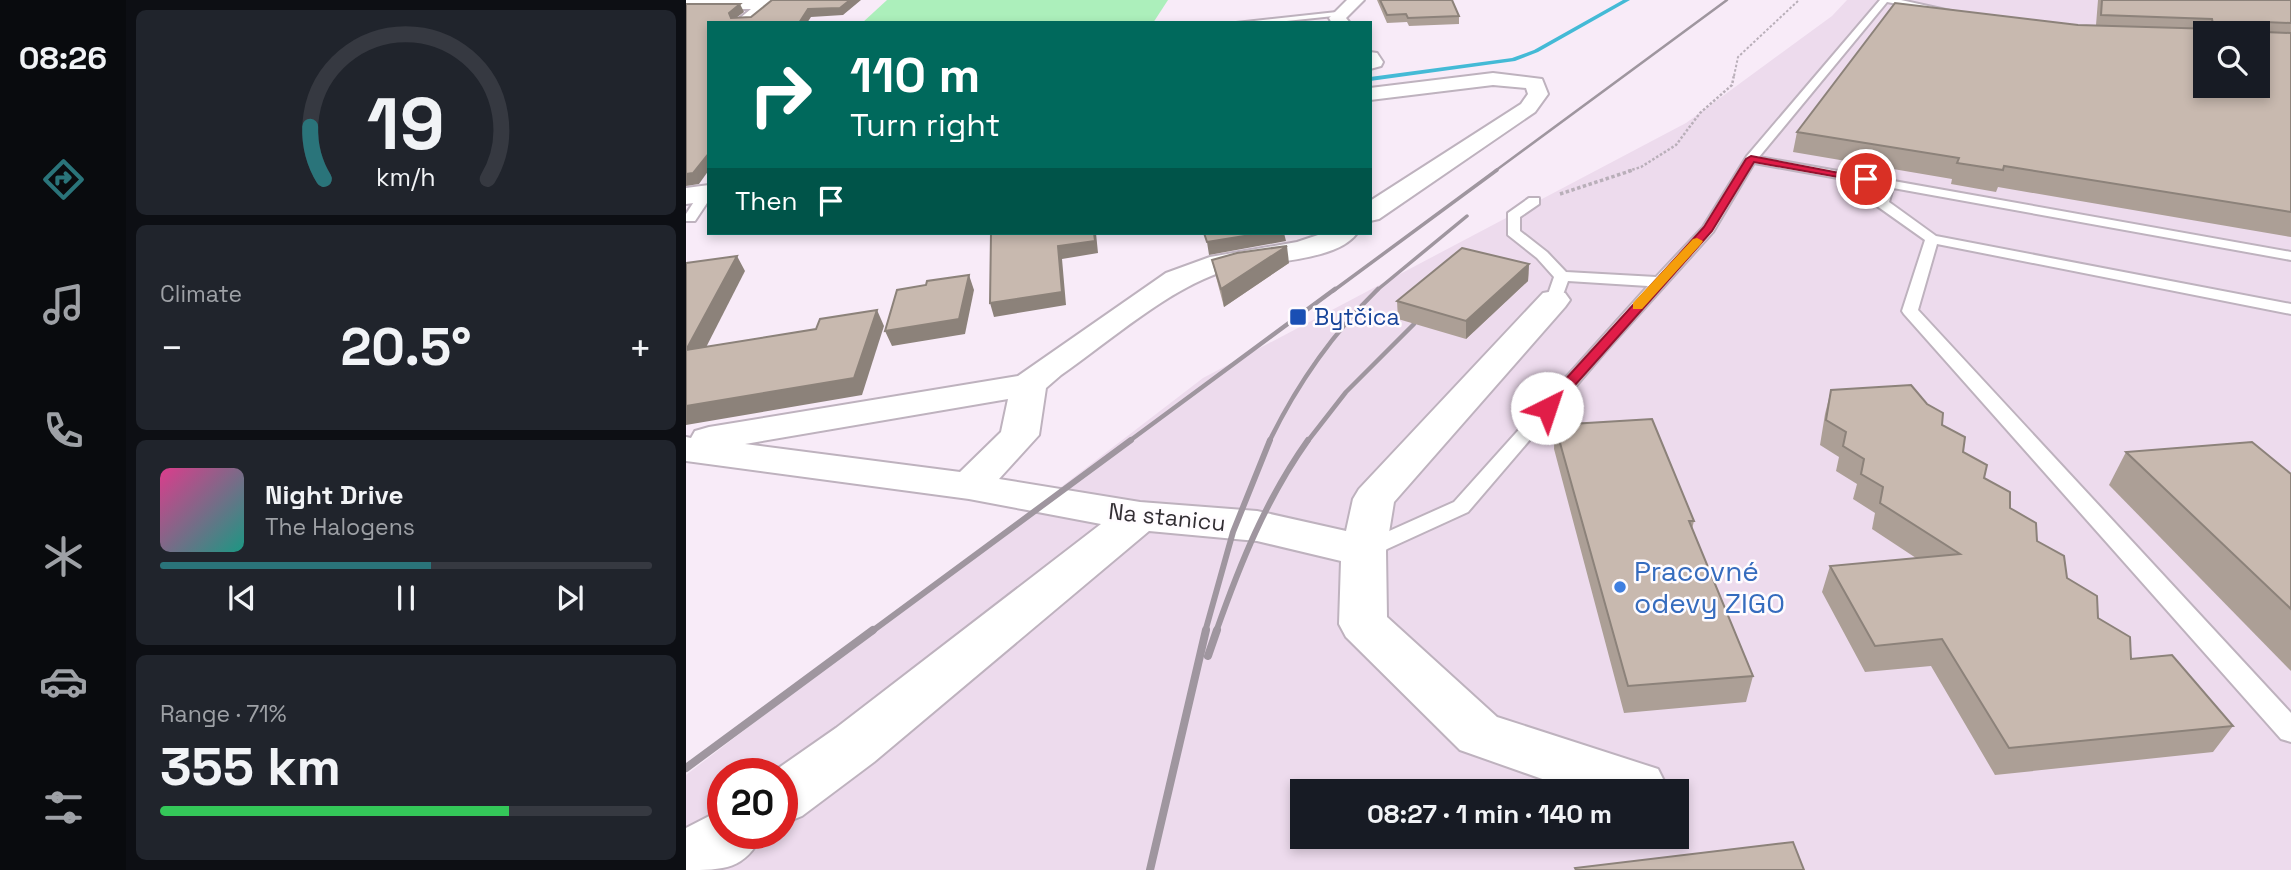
<!DOCTYPE html>
<meta charset="utf-8">
<style>
body{margin:0;font-family:"Space Grotesk",sans-serif;background:#20242c;color:#f1f3f6;height:100vh;display:flex;flex-direction:column;font-size:26px;white-space:nowrap}
*{box-sizing:border-box;margin:0}
p{font-size:23px;color:#9ea1a6}
.icon{flex:none;width:38px;height:38px;fill:none;stroke:currentColor;stroke-width:2;stroke-linecap:round;stroke-linejoin:round}
.map{position:relative;flex:1;overflow:hidden}
.panel{display:flex;flex-direction:column;gap:10px;padding:10px;background:#0d0f14;width:560px}
.panel>*{flex:none}
.banner{position:absolute;left:21px;top:21px;width:665px;height:214px;border-radius:0px;box-shadow:0 4px 10px #0003;background:#00695c;color:#fff;overflow:hidden}
.tools{position:absolute;left:1507px;top:21px;display:grid;gap:14px}
.tools a{display:grid;place-items:center;width:77px;height:77px;border-radius:0px;background:#171b24;box-shadow:0 4px 10px #0003;font-size:35px}
.speed{position:absolute;left:21px;top:758px;display:flex;gap:14px;font-size:35px;font-weight:700;text-align:center}
.speed>*{display:grid;place-content:center;width:91px;height:91px;border-radius:50%;background:#171b24;box-shadow:0 4px 10px #0003;line-height:1}
.speed .limit{border:10px solid #d22;background:#fff;color:#111}
.pin{position:absolute;display:grid;place-items:center;width:60px;height:60px;color:#fff;margin:-30px;border:4px solid #fff;border-radius:50%;box-shadow:0 2px 7px #0007}
.me{position:absolute;width:77px;margin:-38px;rotate:41deg;stroke-linejoin:round;filter:drop-shadow(0 0 5px #0008)}
.turn{display:flex;align-items:center;gap:24px;height:147px;padding:0 28px;font-size:32px}
.turn .icon{width:91px;height:91px;stroke-width:2.5}
.turn b{display:block;font-size:49px;line-height:60px}
.then{display:flex;align-items:center;height:66px;padding:0 28px;background:#0003;gap:14px;font-size:26px}
.big{font-size:52px;font-weight:800;line-height:1.1}
.panel .card{flex:1;display:flex;flex-direction:column;justify-content:center;gap:10px;min-width:0;padding:0 24px;border-radius:10px;background:#20242c}
.panel .dial{align-items:center;gap:0}
.dial svg{height:182px;overflow:visible;fill:none;stroke:#363941;stroke-width:7;stroke-linecap:round;text-anchor:middle}
.dial text{fill:#f1f3f6;stroke:none}
.song{display:flex;align-items:center;gap:21px}
.cover{width:84px;height:84px;border-radius:10px;background:linear-gradient(135deg,hsl(330 70% 55%),hsl(170 70% 35%))}
.played{height:7px;border-radius:4px;background:linear-gradient(90deg,#2a747a 55%,#363941 55%)}
.keys{display:flex;justify-content:space-around;direction:ltr}
.heat{display:flex;justify-content:space-between;align-items:center;font-size:38px;direction:ltr}
.charge{height:10px;border-radius:5px;background:linear-gradient(90deg,#34c759 71%,#363941 0)}
.trip{position:absolute;left:604px;top:779px;width:399px;height:70px;border-radius:0px;background:#171b24;box-shadow:0 4px 10px #0003;font-weight:800;line-height:70px;text-align:center}
main{display:flex;flex:1;min-height:0}
.menu{display:flex;flex-direction:column;width:126px;justify-content:space-around;align-items:center;background:#090b0e;color:#9ea1a6}
.menu .icon{width:49px;height:49px}
.menu .selected{color:#2a747a}
.menu b{font-size:32px;color:#f1f3f6}
.map>svg:first-child{display:block}
.built{fill:#eddbed;fill-rule:evenodd}
.green{fill:#acefbb}
.lines{fill:none;stroke-linecap:round;stroke-linejoin:round}
.stream{fill:#44bad6;fill-rule:evenodd}
.lane-casing{stroke:#beb2be;stroke-width:4}
.street-casing{stroke:#beb2be;stroke-width:4}
.path-far2{stroke:#b9afb9;stroke-width:2;stroke-dasharray:2.5 2;stroke-linecap:butt}
.path-far1{stroke:#b9afb9;stroke-width:2.5;stroke-dasharray:2.5 2;stroke-linecap:butt}
.path{stroke:#b9afb9;stroke-width:3.5;stroke-dasharray:3.5 2.5;stroke-linecap:butt}
.lane{fill:#fff;fill-rule:evenodd}
.street{fill:#fff;fill-rule:evenodd}
.rail-far4{stroke:#9f969f;stroke-width:2.5}
.rail-far3{stroke:#9f969f;stroke-width:3.5}
.rail-far2{stroke:#9f969f;stroke-width:4.5}
.rail-far1{stroke:#9f969f;stroke-width:6}
.rail{stroke:#9f969f;stroke-width:8}
.wall{fill:#ac9f96}
.shaded-wall{fill:#8c827a}
.building{fill:#c8b9af;stroke:#8c827a;stroke-width:2;fill-rule:evenodd}
.route{fill:#e11d48;stroke:#92132f;stroke-width:2}
.slow{fill:#f59e0b}
.transit-dot{fill:#1a4fb4;stroke:#fffcff;stroke-width:2.5}
.shop-dot{fill:#3f7fe0;stroke:#fffcff;stroke-width:2.5}
.labels{text-anchor:middle;dominant-baseline:central;stroke-width:5;stroke-linejoin:round;paint-order:stroke}
.transit-label{font-size:23px;fill:#164399;stroke:#fffcff;text-anchor:start}
.street-label{font-size:23px;fill:#332f34;stroke:#fffcff}
.near-shop-label{font-size:28px;fill:#366cbe;stroke:#fffcff;text-anchor:start}
</style>
<main>
<nav class="menu">
<b>08:26</b>
<svg class="icon selected" aria-label="directions" viewBox="0 0 24 24"><path d="M12 3l9 9-9 9-9-9zM9 14v-3h6M13 9l2 2-2 2"/></svg>
<svg class="icon" aria-label="music" viewBox="0 0 24 24"><path d="M9 18V5l10-2v13"/><circle cx="6" cy="18" r="3"/><circle cx="16" cy="16" r="3"/></svg>
<svg class="icon" aria-label="phone" viewBox="0 0 24 24"><path d="M5 4h4l2 5-3 2q2 4 5 5l2-3 5 2v4C11 20 4 13 5 4z"/></svg>
<svg class="icon" aria-label="climate" viewBox="0 0 24 24"><path d="M12 3v18M4 7l16 10M4 17L20 7"/></svg>
<svg class="icon" aria-label="car" viewBox="0 0 24 24"><path d="M5 17H2v-5l4-1 3-4h7l3 4 3 1v5h-3M9 17h6M6 11h13"/><circle cx="7" cy="17" r="2"/><circle cx="17" cy="17" r="2"/></svg>
<svg class="icon" aria-label="filters" viewBox="0 0 24 24"><path d="M4 7h16M4 17h16"/><circle cx="9" cy="7" r="2"/><circle cx="15" cy="17" r="2"/></svg>
</nav>
<section class="panel">
<div class="card dial"><svg viewBox="0 0 100 80">
<path d="M14 69A42 42 0 1 1 86 69"/>
<path d="M14 69A42 42 0 0 1 8 46" stroke="#2a747a"/>
<text x="50" y="56" font-size="32" font-weight="700">19</text>
<text x="50" y="72" font-size="11">km/h</text>
</svg></div>
<div class="card"><p>Climate</p>
<div class="heat"><a>−</a><b class="big">20.5°</b><a>+</a></div>
</div>
<div class="card">
<div class="song"><i class="cover"></i><div><b>Night Drive</b><p>The Halogens</p></div></div>
<div class="played"></div>
<div class="keys"><svg class="icon" aria-label="previous" viewBox="0 0 24 24"><path d="M18 5L8 12l10 7zM5 5v14"/></svg><svg class="icon" aria-label="pause" viewBox="0 0 24 24"><path d="M8 5v14M16 5v14"/></svg><svg class="icon" aria-label="next" viewBox="0 0 24 24"><path d="M6 5l10 7-10 7zM19 5v14"/></svg></div>
</div>
<div class="card"><p>Range · 71%</p><b class="big">355 km</b><div class="charge"></div></div>
</section>
<div class="map">
<svg width="1605" height="870" viewBox="0 0 1605 870">
<rect width="100%" height="100%" fill="#f8ebf8"/>
<path class="built" d="M1161,0H1605V870H0V775L517,378L1000,123L1146,16ZM1519,33H1572V86H1519ZM37,774H96V833H37ZM616,791H990V836H616Z"/>
<polygon class="green" points="201,0 482,0 467,23 176,23"/>
<g class="lines">
<polygon class="stream" points="937,0 944,0 852,52 829,61 684,81 684,77 826,58 848,50"/>
<defs>
<g id="lane">
<polygon points="1194,0 1215,0 1269,12 1265,14 1201,2 1073,157 1605,252 1605,260 1207,188 1203,202 1250,236 1605,304 1605,314 1251,244 1232,310 1605,713 1605,742 1595,739 1218,314 1216,311 1239,240 1191,206 1189,203 1196,186 1068,163 1027,232 919,352 782,512 688,555 680,558 672,555 669,550 672,545 768,502 962,286 882,281 874,303 862,303 860,300 868,277 851,258 822,235 822,213 843,198 853,198 853,204 834,217 834,231 861,252 880,272 970,277 1017,227 1061,156"/>
<polygon points="660,11 657,15 582,23 550,23"/>
<polygon points="15,191 23,191 23,200 9,221 0,221 0,214"/>
</g>
<g id="street">
<polygon points="0,0 85,0 90,4 67,23 48,23 65,9 0,9"/>
<polygon points="661,0 678,0 660,18 664,23 646,23 643,18"/>
<polygon points="684,52 691,53 697,62 695,66 684,69"/>
<polygon points="807,73 856,79 862,94 849,112 693,219 684,221 684,201 835,104 842,94 840,88 807,85 684,100 684,88"/>
<polygon points="23,185 23,201 0,204 0,188"/>
<path d="M638,233H671C650,263 572,261 539,271C483,288 424,341 375,375L360,388L353,435L313,479L454,502L571,511L660,531L667,499L673,489L857,293L868,291L879,293L884,300L879,307L708,502L700,551L701,617L811,717L972,769L981,787L979,791H890L774,750L660,637L653,624L655,561L571,541L463,531L188,762L116,816L96,824V774H84L150,728L415,524L283,499L0,461V437L5,438L9,431L23,427L332,376L480,273L524,257L611,242ZM322,399L315,432L274,472L59,444Z"/>
<path d="M37,809V833H77C59,870 38,870 0,870V828Z"/>
</g>
</defs>
<use href="#lane" class="lane-casing"/>
<use href="#street" class="street-casing"/>
<polyline class="path-far2" points="1048,76 1052,57 1113,0"/>
<polyline class="path-far1" points="942,171 955,167 990,145 1014,113 1046,85 1048,75"/>
<polyline class="path" points="874,194 947,170"/>
<use href="#lane" class="lane"/>
<use href="#street" class="street"/>
<polyline class="rail-far4" points="809,171 1041,0"/>
<g class="rail-far3">
<polyline points="647,291 811,170"/>
<polyline points="690,291 781,216"/>
</g>
<g class="rail-far2">
<polyline points="442,442 649,289"/>
<path d="M583,442C611,384 646,334 692,289"/>
<polyline points="621,442 660,392 728,324"/>
</g>
<g class="rail-far1">
<polyline points="185,632 445,440"/>
<polyline points="519,632 547,532 584,440"/>
<path d="M530,632C554,564 580,499 622,440"/>
</g>
<g class="rail">
<polyline points="522,656 531,630"/>
<polyline points="0,768 187,630"/>
<polyline points="464,870 520,630"/>
</g>
</g>
<g class="wall">
<polygon points="691,0 766,0 773,16 773,24 723,26 721,22 701,23"/>
<polygon points="1412,0 1605,0 1605,237 1312,187 1310,192 1265,184 1266,179 1107,152 1111,132 1392,25 1410,25"/>
<polygon points="526,260 603,263 538,307 530,277"/>
<polygon points="843,264 842,281 780,339 712,319 711,301"/>
<polygon points="1145,390 1256,425 1351,541 1445,659 1547,726 1527,752 1309,775 1245,666 1179,672 1136,592 1144,566 1230,558 1186,529 1189,513 1167,499 1171,484 1150,471 1153,457 1134,445 1139,414"/>
<polygon points="869,425 1008,521 1006,529 1067,676 1060,702 938,713 868,449"/>
<polygon points="1440,452 1605,474 1605,671 1423,485"/>
</g>
<g class="shaded-wall">
<polygon points="164,0 175,0 157,15 125,17 121,23 113,23 122,9"/>
<polygon points="54,4 58,12 46,21 43,13"/>
<polygon points="23,153 23,170 13,184 0,186 0,174"/>
<polygon points="408,233 410,233 412,253 376,259 380,305 308,317 304,303 372,246"/>
<polygon points="577,233 598,233 600,241 523,255 521,242"/>
<polygon points="601,246 603,263 538,307 535,289"/>
<polygon points="51,256 59,271 10,367 0,350"/>
<polygon points="843,264 842,281 780,339 780,321"/>
<polygon points="283,275 288,290 279,334 206,346 199,331"/>
<polygon points="191,310 198,326 176,395 0,425 0,406"/>
</g>
<g class="building">
<polygon points="86,0 164,0 154,8 122,9 113,23 23,23 23,153 7,173 0,174 0,4 54,4 43,13 45,18 65,17"/>
<polygon points="694,0 766,0 773,16 722,18 720,14 701,15"/>
<path d="M1416,0H1605V23L1579,22L1577,24L1579,32L1605,33V212L1318,166L1317,170L1271,163L1273,158L1111,132L1209,3L1392,25L1528,29L1526,19L1415,15ZM1519,33H1572V86H1519Z"/>
<polygon points="305,233 408,233 409,241 372,246 376,292 304,303"/>
<polygon points="518,233 577,233 521,242"/>
<polygon points="601,246 535,289 526,260 551,253"/>
<polygon points="776,248 843,264 780,321 711,301"/>
<polygon points="51,256 0,350 130,329 134,319 191,310 168,378 0,406 0,263"/>
<polygon points="283,275 273,319 199,331 211,290 240,285 241,281"/>
<polygon points="1225,385 1241,404 1257,413 1256,425 1279,437 1277,452 1301,465 1298,478 1324,492 1324,508 1350,523 1351,541 1378,556 1381,578 1411,596 1412,618 1444,637 1445,659 1486,655 1547,726 1323,748 1256,639 1189,646 1144,566 1274,554 1194,503 1197,487 1175,474 1178,459 1157,446 1160,432 1140,420 1145,390"/>
<polygon points="966,419 1008,521 1003,521 1067,676 942,686 869,425"/>
<polygon points="1566,442 1605,474 1605,609 1440,452"/>
<polygon points="1107,842 1118,870 890,870 889,868"/>
</g>
<polygon class="route" points="1065,156 1185,179 1180,182 1068,162 1026,231 866,411 856,411 853,408 856,405 1018,227 1060,159"/>
<polygon class="slow" points="1011,238 1017,241 1015,244 956,309 947,309 947,303 1007,239"/>
<rect class="transit-dot" x="603" y="308" width="18" height="18" rx="3.5"/>
<circle class="shop-dot" cx="934" cy="587" r="7"/>
<g class="labels">
<g class="transit-label">
<text x="628" y="317">Bytčica</text>
</g>
<g class="street-label">
<text transform="translate(481 517) rotate(6)">Na stanicu</text>
</g>
<g class="near-shop-label">
<text x="948" y="571">Pracovné<tspan x="948" dy="32">odevy ZIGO</tspan></text>
</g>
</g>
</svg>
<div class="tools">
<a><svg class="icon" aria-label="search" viewBox="0 0 24 24"><circle cx="10" cy="10" r="6"/><path d="M15 15l6 6"/></svg></a>
</div>
<div class="speed"><div class="limit">20</div></div>
<div class="pin" style="left:1180px;top:179px;background:#d93025"><svg class="icon" aria-label="arrive" viewBox="0 0 24 24"><path d="M6 21V4h12l-3 4 3 4H6"/></svg></div>
<svg class="me" style="left:861px;top:408px" viewBox="-20 -20 40 40"><circle r="19" fill="#fff"/><path d="M0-13L10 11 0 6-10 11z" fill="#e11d48"/></svg>
<div class="trip">08:27 · 1 min · 140 m</div>
<div class="banner">
<div class="turn"><svg class="icon" aria-label="right" viewBox="0 0 24 24"><path d="M7 20v-9h11M14 6l5 5-5 5"/></svg><div><b>110 m</b>Turn right</div></div>
<div class="then">Then<svg class="icon" aria-label="arrive" viewBox="0 0 24 24"><path d="M6 21V4h12l-3 4 3 4H6"/></svg></div>
</div>
</div>
</main>
